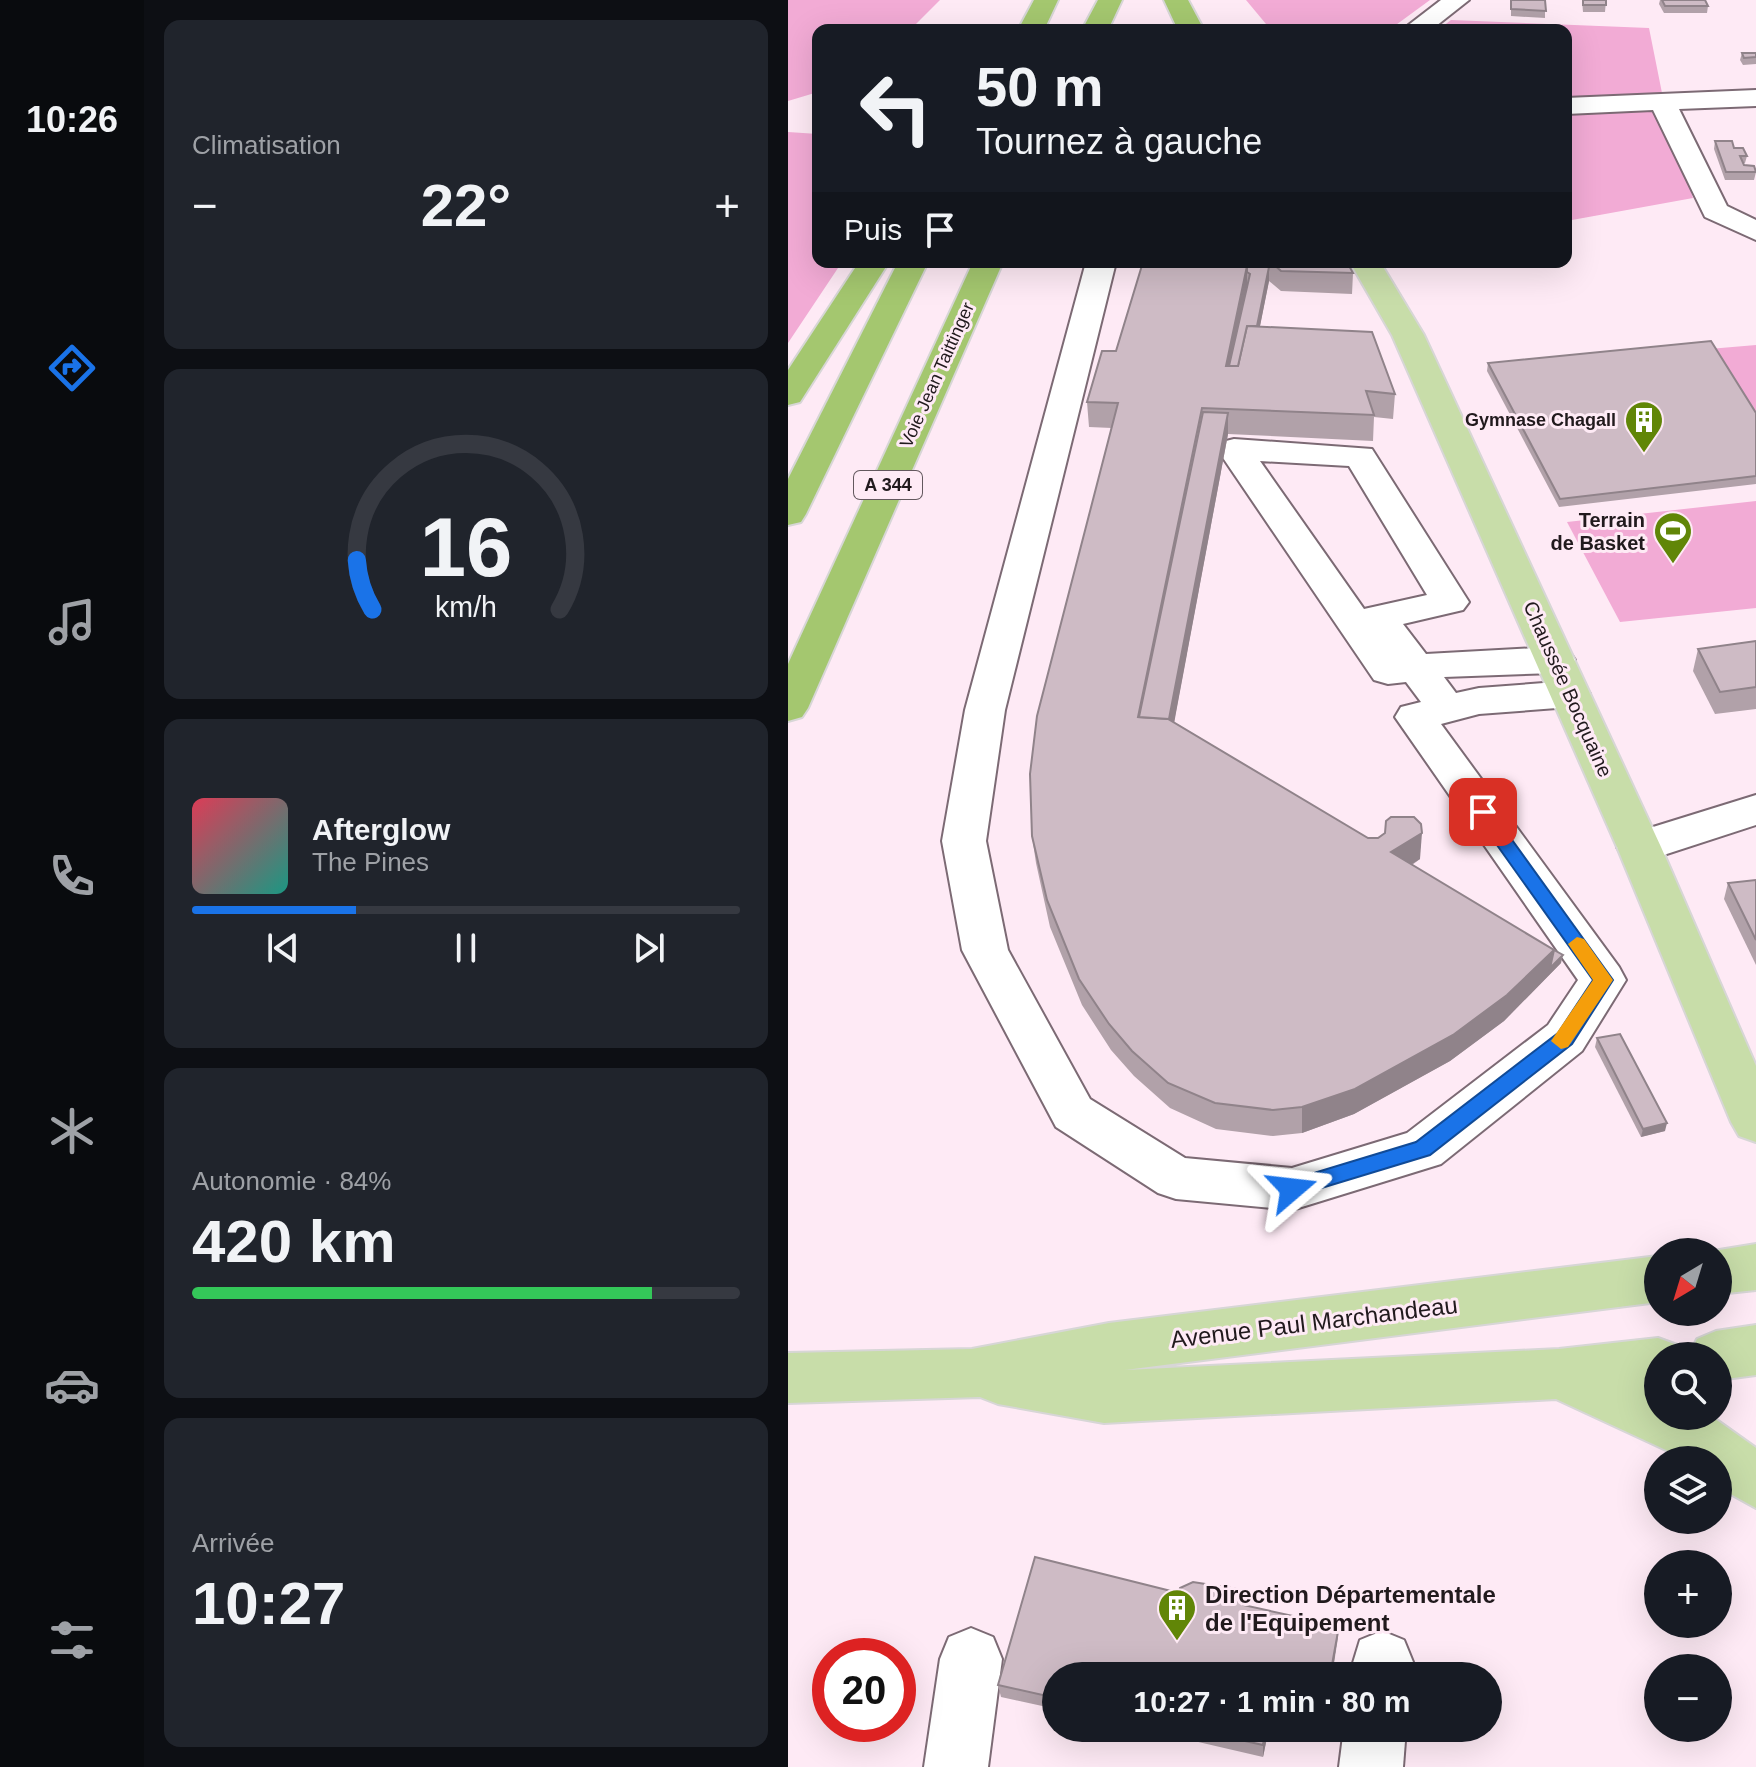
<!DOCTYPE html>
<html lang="fr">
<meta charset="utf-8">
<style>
body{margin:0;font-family:Helvetica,sans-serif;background:#20242c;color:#f1f3f6;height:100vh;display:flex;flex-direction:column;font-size:30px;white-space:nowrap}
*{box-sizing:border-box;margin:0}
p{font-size:26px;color:#9ea1a6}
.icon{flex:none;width:44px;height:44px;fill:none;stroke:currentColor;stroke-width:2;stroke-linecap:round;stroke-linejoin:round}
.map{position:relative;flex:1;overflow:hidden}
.panel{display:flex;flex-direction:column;gap:20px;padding:20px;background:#0d0f14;width:644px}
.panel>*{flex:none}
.hud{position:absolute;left:24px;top:24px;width:760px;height:244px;border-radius:16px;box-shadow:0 8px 32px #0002;background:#171b24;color:#f1f3f6;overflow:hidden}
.needle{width:52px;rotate:218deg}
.buttons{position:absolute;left:856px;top:1238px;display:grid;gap:16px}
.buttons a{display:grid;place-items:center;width:88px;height:88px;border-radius:50%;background:#171b24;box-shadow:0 8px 32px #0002;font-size:40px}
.speed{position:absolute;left:24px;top:1638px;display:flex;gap:16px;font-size:40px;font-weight:700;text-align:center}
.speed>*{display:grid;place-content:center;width:104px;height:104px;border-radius:50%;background:#171b24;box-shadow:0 8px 32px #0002;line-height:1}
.speed .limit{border:12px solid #d22;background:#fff;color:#111}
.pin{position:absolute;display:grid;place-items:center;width:68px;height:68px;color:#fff;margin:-34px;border-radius:16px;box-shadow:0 4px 12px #0006}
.me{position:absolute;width:88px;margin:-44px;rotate:73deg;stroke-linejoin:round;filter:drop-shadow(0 0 6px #0008)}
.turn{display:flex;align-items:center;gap:28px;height:168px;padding:0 32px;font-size:36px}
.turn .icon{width:104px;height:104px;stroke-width:2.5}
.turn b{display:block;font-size:56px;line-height:68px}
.then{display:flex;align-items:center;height:76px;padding:0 32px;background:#0003;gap:16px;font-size:30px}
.big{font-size:60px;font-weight:700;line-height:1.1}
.panel .card{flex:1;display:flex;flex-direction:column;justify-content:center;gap:12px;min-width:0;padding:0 28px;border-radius:16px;background:#20242c}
.panel .dial{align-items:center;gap:0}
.dial svg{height:208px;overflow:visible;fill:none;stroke:#363941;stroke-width:7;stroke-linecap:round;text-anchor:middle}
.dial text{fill:#f1f3f6;stroke:none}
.song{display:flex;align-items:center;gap:24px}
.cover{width:96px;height:96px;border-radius:12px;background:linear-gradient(135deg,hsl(350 70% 55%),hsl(170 70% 35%))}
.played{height:8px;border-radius:4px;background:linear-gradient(90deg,#1a73e8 30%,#363941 30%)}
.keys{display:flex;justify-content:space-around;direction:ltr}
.heat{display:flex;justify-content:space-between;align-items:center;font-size:44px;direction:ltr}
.charge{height:12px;border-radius:6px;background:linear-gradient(90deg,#34c759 84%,#363941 0)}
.trip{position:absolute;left:254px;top:1662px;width:460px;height:80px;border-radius:40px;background:#171b24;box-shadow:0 8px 32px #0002;font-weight:700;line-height:80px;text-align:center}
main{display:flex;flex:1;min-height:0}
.tabs{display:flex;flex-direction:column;width:144px;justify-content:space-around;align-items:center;background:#090b0e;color:#9ea1a6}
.tabs .icon{width:56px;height:56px}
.tabs .current{color:#1a73e8}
.tabs b{font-size:36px;color:#f1f3f6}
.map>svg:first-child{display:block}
.green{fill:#f2abd5}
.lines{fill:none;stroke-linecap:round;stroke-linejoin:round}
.minor-casing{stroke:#7c6a74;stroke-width:4}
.major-casing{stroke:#d7d6d6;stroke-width:4}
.highway-casing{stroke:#d7d6d6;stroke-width:4}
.minor{fill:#fff;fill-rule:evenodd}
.major{fill:#c8dda9;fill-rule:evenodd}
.highway{fill:#a4c76f;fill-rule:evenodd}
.wall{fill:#b1a1a9}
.shaded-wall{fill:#90838a}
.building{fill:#cebbc5;stroke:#90838a;stroke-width:2}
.route{fill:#1a73e8;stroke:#114b97;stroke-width:2}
.slow{fill:#f59e0b}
.labels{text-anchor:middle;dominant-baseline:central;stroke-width:6;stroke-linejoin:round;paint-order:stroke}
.far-street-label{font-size:18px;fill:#211a1d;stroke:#feeaf5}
.far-poi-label{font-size:18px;font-weight:bold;fill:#211a1d;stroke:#feeaf5;text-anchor:end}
.shield{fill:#feeaf5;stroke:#63585e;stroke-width:2}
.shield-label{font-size:18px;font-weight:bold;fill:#211a1d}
.poi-label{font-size:20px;font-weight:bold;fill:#211a1d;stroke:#feeaf5;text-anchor:end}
.street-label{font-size:20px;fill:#211a1d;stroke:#feeaf5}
.near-street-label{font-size:24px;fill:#211a1d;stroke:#feeaf5}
.near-poi-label{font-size:24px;font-weight:bold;fill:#211a1d;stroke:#feeaf5;text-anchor:start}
</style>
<main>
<nav class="tabs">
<b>10:26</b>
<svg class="icon current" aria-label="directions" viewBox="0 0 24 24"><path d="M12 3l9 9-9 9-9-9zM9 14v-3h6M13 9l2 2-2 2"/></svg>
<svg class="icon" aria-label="music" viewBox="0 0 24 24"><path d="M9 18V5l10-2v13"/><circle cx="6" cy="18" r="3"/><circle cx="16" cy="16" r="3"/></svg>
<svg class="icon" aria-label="phone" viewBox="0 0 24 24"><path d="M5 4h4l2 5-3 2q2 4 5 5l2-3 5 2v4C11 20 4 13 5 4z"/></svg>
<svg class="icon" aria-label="climate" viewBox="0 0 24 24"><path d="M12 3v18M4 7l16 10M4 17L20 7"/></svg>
<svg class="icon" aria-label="car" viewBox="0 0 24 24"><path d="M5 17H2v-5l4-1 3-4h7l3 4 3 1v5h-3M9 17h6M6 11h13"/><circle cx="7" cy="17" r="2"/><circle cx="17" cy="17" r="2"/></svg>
<svg class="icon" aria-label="filters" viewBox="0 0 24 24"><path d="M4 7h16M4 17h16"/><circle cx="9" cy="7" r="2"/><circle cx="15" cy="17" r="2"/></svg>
</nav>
<section class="panel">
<div class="card"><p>Climatisation</p>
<div class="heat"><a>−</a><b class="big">22°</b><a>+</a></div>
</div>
<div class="card dial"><svg viewBox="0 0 100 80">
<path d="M14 69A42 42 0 1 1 86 69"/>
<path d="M14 69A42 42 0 0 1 8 50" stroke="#1a73e8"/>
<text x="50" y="56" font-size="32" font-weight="700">16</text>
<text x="50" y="72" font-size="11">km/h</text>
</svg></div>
<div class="card">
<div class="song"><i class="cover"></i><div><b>Afterglow</b><p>The Pines</p></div></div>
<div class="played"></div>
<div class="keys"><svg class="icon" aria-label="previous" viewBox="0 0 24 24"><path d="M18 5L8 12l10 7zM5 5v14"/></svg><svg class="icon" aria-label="pause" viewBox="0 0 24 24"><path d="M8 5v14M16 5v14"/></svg><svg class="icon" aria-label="next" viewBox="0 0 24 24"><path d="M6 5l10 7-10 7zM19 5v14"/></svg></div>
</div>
<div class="card"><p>Autonomie · 84%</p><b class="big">420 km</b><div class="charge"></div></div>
<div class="card"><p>Arrivée</p><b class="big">10:27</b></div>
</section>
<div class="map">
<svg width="968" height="1767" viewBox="0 0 968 1767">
<rect width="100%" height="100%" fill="#feeaf5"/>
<g class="green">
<polygon points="0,0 152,0 122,30 30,30 30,92 0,101"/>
<polygon points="458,0 642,0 601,30 483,30"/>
<polygon points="663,20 861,28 875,98 778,100 778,30 650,30"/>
<polygon points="878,109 905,198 784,220 778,202 778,110"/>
<polygon points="0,132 30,134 30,262 54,262 0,343"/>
<polygon points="968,345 968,424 921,349"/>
<polygon points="968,501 968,608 832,622 779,522"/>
</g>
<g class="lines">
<defs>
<g id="minor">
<polygon points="653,0 681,0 643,30 614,30"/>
<polygon points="968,90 968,106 891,109 939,206 968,220 968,240 917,217 865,110 778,114 778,98"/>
<path d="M298,262H328L217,710L198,841L220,950L302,1099L397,1158L504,1168L619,1133L760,1025L790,980L607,717L613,707L633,702L618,682L600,684L586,680L429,449L434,442L446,439L584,449L681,602L675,610L615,624L638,654L767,647L781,651L787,660L781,669L767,673L656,677L668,693L691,688L782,681L796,685L802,694L796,703L782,707L691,714L653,724L831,967L838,980L794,1051L653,1164L504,1210L388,1199L370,1193L268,1127L174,950L154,841L177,710ZM472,461L561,466L639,595L576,609Z"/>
<polygon points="968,795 968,825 851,863 836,858 829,847 836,836"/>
<polygon points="183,1628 205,1637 214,1659 200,1767 136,1767 152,1659 161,1637"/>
<polygon points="594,1631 616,1640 625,1662 623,1676 561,1676 572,1640"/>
<polygon points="556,1728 618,1728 615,1767 551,1767"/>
</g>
<g id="major">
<polygon points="562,262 592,262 636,335 873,847 968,1066 968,1142 951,1136 943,1122 829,847 604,335"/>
<polygon points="968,1244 968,1290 930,1294 930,1252 919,1252"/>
<polygon points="870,1256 870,1302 337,1370 771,1349 870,1338 889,1345 894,1356 870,1356 870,1388 864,1389 870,1391 870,1416 923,1416 968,1448 968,1508 930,1487 930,1460 892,1460 878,1450 768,1399 316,1423 210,1404 192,1397 0,1403 0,1353 184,1349 321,1323"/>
<polygon points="968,1325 968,1375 930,1380 930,1356 901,1356 909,1339 928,1331"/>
</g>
<g id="highway">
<polygon points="246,0 270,0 256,30 230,30"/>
<polygon points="310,0 334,0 320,30 294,30"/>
<polygon points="376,0 400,0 416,30 390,30"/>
<polygon points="71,262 101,262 12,402 0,405 0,370"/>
<polygon points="110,262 140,262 18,514 13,522 0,525 0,479"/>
<polygon points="185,262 215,262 20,708 14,717 0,721 0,664"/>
</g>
</defs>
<use href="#minor" class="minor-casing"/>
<use href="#major" class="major-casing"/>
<use href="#highway" class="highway-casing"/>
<use href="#minor" class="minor"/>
<use href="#major" class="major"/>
<use href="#highway" class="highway"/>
</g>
<g class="wall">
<polygon points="723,0 757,0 757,18 723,16"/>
<polygon points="794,0 818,0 817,12 795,12"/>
<polygon points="872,0 917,0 920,6 919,13 876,13 871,4"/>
<polygon points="954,53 968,53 968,64 955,65 952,60"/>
<polygon points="927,141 946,148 959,156 957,163 955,163 956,165 968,172 966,180 937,180 926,149"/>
<polygon points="429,262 559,262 565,273 564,294 493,291 481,281 472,326 607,394 605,419 586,417 585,441 440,434 386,722 580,838 632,859 624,865 773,963 716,1021 662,1061 566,1114 514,1133 485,1136 428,1129 382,1108 346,1076 323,1050 294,1005 262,927 248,863 244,836 324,428 301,427 299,402 328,351 432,264"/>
<polygon points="700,363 968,413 968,484 771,507 699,371"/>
<polygon points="968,641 968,709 927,714 905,671 910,649"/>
<polygon points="968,880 968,965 936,899 940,883"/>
<polygon points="809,1038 877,1131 853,1137 807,1047"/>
<polygon points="391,1593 455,1605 550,1638 544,1676 268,1676 268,1709 213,1697 210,1685"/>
<polygon points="350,1728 481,1728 475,1757"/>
</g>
<g class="shaded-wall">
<polygon points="459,266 459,290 442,376 438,366"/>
<polygon points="481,267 481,281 467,351 467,336"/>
<polygon points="440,413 440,434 382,745 380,723"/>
<polygon points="634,833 632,859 608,874 603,852"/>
<polygon points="766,950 775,955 773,963 716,1021 662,1061 566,1114 514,1133 514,1107"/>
<polygon points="879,1123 877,1131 853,1137 855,1129"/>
<polygon points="551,1626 544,1676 542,1676"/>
<polygon points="478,1728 481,1728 475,1757 475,1745"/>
</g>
<g class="building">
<polygon points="723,0 757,0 758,11 723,9"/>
<rect x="795" y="0" width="23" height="5"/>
<polygon points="874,0 917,0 920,6 877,6"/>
<polygon points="954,53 968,53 968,57 956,58"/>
<polygon points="927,141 944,141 946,148 955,148 959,156 952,156 956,165 966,166 968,172 938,172"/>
<polygon points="355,262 384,262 459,266 438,366 450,366 459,326 584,332 607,394 578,391 586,415 414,408 350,717 380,719 580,838 590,838 597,833 598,821 603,817 626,817 633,824 634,833 603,852 766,950 719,995 665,1035 567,1089 514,1107 485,1110 427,1103 380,1083 344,1051 321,1024 291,979 259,900 244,836 242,774 249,716 330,403 299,402 314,351 328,351"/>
<polygon points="447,262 475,262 481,267 469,326 459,326 450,366 441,366 462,274 459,272 459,266 451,265"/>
<polygon points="483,262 559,262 565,273 493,271"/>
<polygon points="923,341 968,413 968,476 772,499 700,363"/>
<polygon points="415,412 440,413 381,719 351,717"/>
<polygon points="968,641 968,687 932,692 910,649"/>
<polygon points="968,880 968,940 940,883"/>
<polygon points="766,950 775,955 762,968"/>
<polygon points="832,1034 879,1123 855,1129 809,1038"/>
<polygon points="247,1557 391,1593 392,1588 405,1582 449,1589 455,1605 551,1626 542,1676 268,1676 268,1698 210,1685"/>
<polygon points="399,1728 478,1728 475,1745"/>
</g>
<polygon class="route" points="695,806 701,808 825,980 784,1044 642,1155 504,1197 496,1195 493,1189 496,1182 628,1142 770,1033 805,980 689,817 689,808"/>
<polygon class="slow" points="789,937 796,939 825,980 780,1047 773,1049 763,1041 805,980 780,944"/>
<defs>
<symbol id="building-pin" viewBox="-11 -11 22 30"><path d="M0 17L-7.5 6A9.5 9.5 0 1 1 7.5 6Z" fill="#618607" stroke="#feeaf5"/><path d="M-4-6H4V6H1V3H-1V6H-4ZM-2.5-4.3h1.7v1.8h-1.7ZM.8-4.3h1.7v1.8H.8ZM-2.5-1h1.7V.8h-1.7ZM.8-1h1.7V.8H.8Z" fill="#fff"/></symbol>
<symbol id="stadium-pin" viewBox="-11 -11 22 30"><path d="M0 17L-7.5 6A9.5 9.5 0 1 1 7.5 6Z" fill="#618607" stroke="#feeaf5"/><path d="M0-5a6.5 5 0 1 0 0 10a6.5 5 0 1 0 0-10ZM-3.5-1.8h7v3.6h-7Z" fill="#fff"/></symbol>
</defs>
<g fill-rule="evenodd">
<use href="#building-pin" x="834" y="398" width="44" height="60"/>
<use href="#stadium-pin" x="863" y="509" width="44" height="60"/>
<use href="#building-pin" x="367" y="1586" width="44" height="60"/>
</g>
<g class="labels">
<g class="far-street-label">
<text transform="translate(149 375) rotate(-66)">Voie Jean Taittinger</text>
</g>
<g class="far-poi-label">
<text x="828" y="420">Gymnase Chagall</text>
</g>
<rect class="shield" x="66" y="471" width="68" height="28" rx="6"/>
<g class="shield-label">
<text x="100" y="485">A 344</text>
</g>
<g class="poi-label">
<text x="857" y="520">Terrain<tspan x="857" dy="23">de Basket</tspan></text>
</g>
<g class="street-label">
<text transform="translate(780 689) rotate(66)">Chaussée Bocquaine</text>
</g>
<g class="near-street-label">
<text transform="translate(526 1322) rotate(-7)">Avenue Paul Marchandeau</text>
</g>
<g class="near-poi-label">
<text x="417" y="1594">Direction Départementale<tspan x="417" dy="28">de l'Equipement</tspan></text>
</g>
</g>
</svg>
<div class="buttons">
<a><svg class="needle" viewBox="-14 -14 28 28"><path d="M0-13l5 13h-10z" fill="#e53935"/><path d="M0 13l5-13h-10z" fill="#9ea1a6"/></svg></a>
<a><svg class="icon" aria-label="search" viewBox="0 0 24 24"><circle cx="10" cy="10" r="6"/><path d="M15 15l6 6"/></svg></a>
<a><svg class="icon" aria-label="layers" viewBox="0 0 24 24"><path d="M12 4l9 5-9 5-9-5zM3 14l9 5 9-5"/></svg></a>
<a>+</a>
<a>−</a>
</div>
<div class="speed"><div class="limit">20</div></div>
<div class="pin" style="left:695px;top:812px;background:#d93025"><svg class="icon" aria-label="arrive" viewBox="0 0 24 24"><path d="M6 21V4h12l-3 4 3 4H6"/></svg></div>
<svg class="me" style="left:504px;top:1189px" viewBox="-20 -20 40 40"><path d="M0-17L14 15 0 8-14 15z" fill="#1a73e8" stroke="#fff" stroke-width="4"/></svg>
<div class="trip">10:27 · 1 min · 80 m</div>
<div class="hud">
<div class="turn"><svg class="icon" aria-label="left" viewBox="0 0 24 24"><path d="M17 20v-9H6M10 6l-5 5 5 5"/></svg><div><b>50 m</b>Tournez à gauche</div></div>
<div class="then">Puis<svg class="icon" aria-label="arrive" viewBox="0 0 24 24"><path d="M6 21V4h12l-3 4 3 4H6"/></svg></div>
</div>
</div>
</main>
